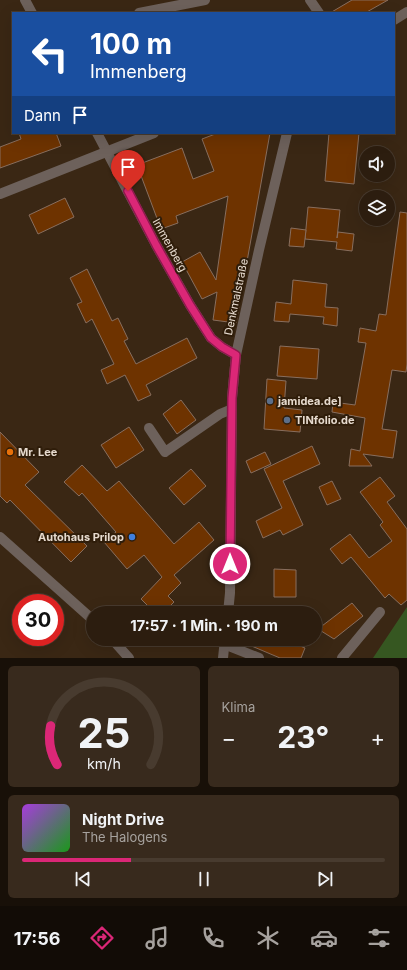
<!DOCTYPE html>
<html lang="de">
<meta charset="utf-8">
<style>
body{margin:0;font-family:Inter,sans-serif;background:#382a1d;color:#f1f3f6;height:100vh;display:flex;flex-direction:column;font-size:15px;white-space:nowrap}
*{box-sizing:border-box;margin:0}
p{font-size:13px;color:#a6a29e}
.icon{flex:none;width:22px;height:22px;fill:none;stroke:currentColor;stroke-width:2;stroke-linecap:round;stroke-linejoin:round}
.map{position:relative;height:658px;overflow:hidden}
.panel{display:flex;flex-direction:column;gap:8px;padding:8px;background:#181008;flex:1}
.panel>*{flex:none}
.guide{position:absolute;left:12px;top:12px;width:383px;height:122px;border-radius:0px;box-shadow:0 4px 16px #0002,0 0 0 1px #483b2f;background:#1a4fa0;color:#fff;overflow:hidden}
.buttons{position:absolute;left:359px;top:146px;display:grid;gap:8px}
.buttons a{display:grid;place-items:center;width:36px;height:36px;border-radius:50%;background:#2c1d0f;box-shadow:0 4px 16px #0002,0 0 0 1px #483b2f;font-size:20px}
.speed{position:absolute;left:12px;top:594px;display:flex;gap:8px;font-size:20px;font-weight:700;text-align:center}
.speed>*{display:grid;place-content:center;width:52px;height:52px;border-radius:50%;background:#2c1d0f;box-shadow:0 4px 16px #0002,0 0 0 1px #483b2f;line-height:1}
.speed .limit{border:6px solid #d22;background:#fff;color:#111}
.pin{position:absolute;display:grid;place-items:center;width:34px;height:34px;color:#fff;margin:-41px -17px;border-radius:50% 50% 50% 0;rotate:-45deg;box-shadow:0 0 4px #0007}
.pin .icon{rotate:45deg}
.me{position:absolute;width:44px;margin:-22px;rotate:0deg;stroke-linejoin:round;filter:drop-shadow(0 0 3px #0008)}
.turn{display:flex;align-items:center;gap:14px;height:84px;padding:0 12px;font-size:18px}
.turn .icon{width:52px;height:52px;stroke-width:2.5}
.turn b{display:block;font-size:28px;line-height:34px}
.then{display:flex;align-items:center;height:38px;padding:0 12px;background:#0003;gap:8px;font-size:15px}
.big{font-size:30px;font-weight:700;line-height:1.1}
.panel .widget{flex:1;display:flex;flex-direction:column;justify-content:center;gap:6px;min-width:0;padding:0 14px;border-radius:6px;background:#382a1d}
.panel .dial{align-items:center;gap:0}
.dial svg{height:104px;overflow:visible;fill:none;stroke:#483b2f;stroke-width:7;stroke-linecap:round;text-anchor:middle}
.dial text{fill:#f1f3f6;stroke:none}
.song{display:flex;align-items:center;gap:12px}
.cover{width:48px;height:48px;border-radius:6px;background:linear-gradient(135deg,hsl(280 70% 55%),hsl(120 70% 35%))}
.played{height:4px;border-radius:2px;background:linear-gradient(90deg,#db2777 30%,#483b2f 30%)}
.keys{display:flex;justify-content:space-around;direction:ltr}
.heat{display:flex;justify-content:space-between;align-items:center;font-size:22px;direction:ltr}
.panel .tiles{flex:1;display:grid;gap:8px;grid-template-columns:1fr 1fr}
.widget:last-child{grid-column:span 2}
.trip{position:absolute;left:86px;top:606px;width:236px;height:40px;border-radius:20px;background:#2c1d0f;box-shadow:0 4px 16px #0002,0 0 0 1px #483b2f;font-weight:700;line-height:40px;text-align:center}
.tabs{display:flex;height:64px;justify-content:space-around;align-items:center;background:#120c06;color:#a6a29e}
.tabs .icon{width:28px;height:28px}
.tabs .current{color:#db2777}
.tabs b{font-size:18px;color:#f1f3f6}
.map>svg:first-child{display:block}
.green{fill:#365721}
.building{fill:#6e3300;stroke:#886e5e}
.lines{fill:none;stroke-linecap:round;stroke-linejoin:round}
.minor{stroke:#6d615b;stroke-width:10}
.route-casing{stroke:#8e194d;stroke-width:10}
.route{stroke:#db2777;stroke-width:7}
.service-dot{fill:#5c6f8a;stroke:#2f1d0a;stroke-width:1.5}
.food-dot{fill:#e8710a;stroke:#2f1d0a;stroke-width:1.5}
.shop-dot{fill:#3f7fe0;stroke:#2f1d0a;stroke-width:1.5}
.labels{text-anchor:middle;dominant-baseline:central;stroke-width:4;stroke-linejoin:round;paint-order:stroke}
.street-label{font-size:11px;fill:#e6dace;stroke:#2f1d0a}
.poi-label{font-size:11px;font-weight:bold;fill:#e6dace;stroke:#2f1d0a;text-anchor:start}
</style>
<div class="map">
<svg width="407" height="658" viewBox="0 0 407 658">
<rect width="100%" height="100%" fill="#3a2714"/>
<polygon class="green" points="407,606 407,658 373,658 407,607"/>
<g class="building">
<polygon points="352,0 388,0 365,13 330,13"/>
<polygon points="19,133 56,133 61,146 0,168 0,147 21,139"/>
<polygon points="218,133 270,133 236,323 213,320 217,292 202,299 182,262 200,252 216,280 228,196 176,216 178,223 161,229 137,165 182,148 193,179 214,171 202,139"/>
<polygon points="329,133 359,133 354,184 325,181"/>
<polygon points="65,198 74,217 38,234 29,215"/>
<polygon points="308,207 340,210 337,238 338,232 354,234 352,251 336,249 337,242 305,239"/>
<polygon points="400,212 407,213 407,364 406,372 392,370 382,429 397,431 393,458 363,454 372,466 349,466 351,449 360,451 365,418 332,412 333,402 355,405 366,343 358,342 360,328 376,331 379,314 386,315"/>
<polygon points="291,228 306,230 304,247 289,246"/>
<polygon points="87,269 112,321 118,318 128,339 124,341 136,364 187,338 197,358 146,385 151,395 138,401 125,375 107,384 101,370 114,364 92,319 86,323 77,304 82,302 70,278"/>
<polygon points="293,280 327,284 325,307 338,308 337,326 323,324 324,317 290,314 289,322 274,321 276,302 291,304"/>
<polygon points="280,346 319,349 317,379 277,376"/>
<polygon points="267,379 286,381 284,408 302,410 300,432 264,429"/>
<polygon points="181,400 196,420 177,434 163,414"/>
<polygon points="129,427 144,450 116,468 101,445"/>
<polygon points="0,432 39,472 25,485 87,546 71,562 10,500 7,503 0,496"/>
<polygon points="312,446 320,464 283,481 303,525 283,535 280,530 263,538 256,521 282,508 264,469"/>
<polygon points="265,452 271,464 251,473 246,461"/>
<polygon points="82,465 107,491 119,481 174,544 199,522 214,540 174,575 181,583 168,596 174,602 163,613 155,613 141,599 162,577 144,555 127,569 104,542 116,532 82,493 79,496 64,482"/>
<polygon points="191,469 206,486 184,505 169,488"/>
<polygon points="380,477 395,496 387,502 407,529 407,600 401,605 389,594 385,598 351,557 342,564 330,549 350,534 369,558 392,541 380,525 383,522 360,492"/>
<polygon points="332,481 341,499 327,505 319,487"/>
<polygon points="274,569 296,570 296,597 274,597"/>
<polygon points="352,603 363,616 334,639 318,629"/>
<polygon points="235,639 283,639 305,648 301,658 280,658"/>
</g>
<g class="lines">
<g class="minor">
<polyline points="25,0 32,13"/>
<polyline points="310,0 319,13"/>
<polyline points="139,13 205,0"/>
<polyline points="394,20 407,12"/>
<polyline points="97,133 156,245 190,305 211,338 222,347 236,355"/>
<polyline points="0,194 154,133"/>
<polyline points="149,428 165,452 220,414 232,409"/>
<polyline points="0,537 93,620"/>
<polyline points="228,613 230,593 232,398 236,355 259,250 287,133"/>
<polyline points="112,639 129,658"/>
<polyline points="224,644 259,658"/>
<polyline points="223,658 225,639"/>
<polyline points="342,658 380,612"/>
</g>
</g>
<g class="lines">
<defs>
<polyline id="route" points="128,191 156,245 190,305 211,338 222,347 236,355 232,398 230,564"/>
</defs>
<use href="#route" class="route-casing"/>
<use href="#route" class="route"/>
</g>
<g class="service-dot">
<circle cx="270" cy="401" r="4"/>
<circle cx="287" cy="420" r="4"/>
</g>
<circle class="food-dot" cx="10" cy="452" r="4"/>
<circle class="shop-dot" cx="132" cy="537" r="4"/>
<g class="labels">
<g class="street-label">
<text transform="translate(170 245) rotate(61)">Immenberg</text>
<text transform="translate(236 297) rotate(-78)">Denkmalstraße</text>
</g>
<g class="poi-label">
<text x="278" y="401">jamidea.de]</text>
<text x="295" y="420">TINfolio.de</text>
<text x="18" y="452">Mr. Lee</text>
<text x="124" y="537" text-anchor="end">Autohaus Prilop</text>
</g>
</g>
</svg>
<div class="buttons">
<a><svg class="icon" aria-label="sound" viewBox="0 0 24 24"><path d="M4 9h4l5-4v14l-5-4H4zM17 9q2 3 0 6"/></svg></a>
<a><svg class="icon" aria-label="layers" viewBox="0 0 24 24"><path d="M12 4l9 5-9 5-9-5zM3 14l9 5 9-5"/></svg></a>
</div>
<div class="speed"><div class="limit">30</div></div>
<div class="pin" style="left:128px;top:191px;background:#d93025"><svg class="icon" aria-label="arrive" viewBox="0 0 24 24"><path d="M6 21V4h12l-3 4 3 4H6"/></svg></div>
<svg class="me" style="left:230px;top:564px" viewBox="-20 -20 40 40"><circle r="17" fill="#db2777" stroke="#fff" stroke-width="3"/><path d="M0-11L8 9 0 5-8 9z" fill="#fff"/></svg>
<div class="trip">17:57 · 1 Min. · 190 m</div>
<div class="guide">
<div class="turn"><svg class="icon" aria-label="left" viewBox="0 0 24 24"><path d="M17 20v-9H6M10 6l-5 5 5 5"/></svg><div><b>100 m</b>Immenberg</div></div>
<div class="then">Dann<svg class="icon" aria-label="arrive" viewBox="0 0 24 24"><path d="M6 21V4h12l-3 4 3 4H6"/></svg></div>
</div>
</div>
<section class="panel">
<div class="tiles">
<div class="widget dial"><svg viewBox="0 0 100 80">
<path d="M14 69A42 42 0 1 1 86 69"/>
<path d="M14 69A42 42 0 0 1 9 39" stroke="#db2777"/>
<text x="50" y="56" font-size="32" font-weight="700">25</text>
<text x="50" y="72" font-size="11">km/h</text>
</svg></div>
<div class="widget"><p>Klima</p>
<div class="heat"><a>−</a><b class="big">23°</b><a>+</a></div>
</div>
<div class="widget">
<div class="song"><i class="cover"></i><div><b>Night Drive</b><p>The Halogens</p></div></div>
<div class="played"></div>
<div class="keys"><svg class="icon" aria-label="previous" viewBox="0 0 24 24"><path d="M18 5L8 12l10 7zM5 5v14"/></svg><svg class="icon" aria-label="pause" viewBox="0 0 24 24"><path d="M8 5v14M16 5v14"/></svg><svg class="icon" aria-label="next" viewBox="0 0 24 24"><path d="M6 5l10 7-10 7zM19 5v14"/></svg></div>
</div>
</div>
</section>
<nav class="tabs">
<b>17:56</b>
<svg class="icon current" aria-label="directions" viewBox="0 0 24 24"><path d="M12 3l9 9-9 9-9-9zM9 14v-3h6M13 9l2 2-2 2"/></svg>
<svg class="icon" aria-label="music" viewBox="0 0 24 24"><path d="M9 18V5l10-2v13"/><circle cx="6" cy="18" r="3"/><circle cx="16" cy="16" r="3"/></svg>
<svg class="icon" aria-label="phone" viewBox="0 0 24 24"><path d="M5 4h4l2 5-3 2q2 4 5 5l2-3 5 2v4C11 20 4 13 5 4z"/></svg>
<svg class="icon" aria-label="climate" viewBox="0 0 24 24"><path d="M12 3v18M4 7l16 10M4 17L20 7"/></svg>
<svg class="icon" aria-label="car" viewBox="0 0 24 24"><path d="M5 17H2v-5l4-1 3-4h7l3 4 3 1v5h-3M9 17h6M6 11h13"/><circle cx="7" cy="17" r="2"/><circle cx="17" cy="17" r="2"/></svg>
<svg class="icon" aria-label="filters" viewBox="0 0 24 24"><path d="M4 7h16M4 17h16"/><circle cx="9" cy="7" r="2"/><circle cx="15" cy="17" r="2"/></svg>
</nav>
